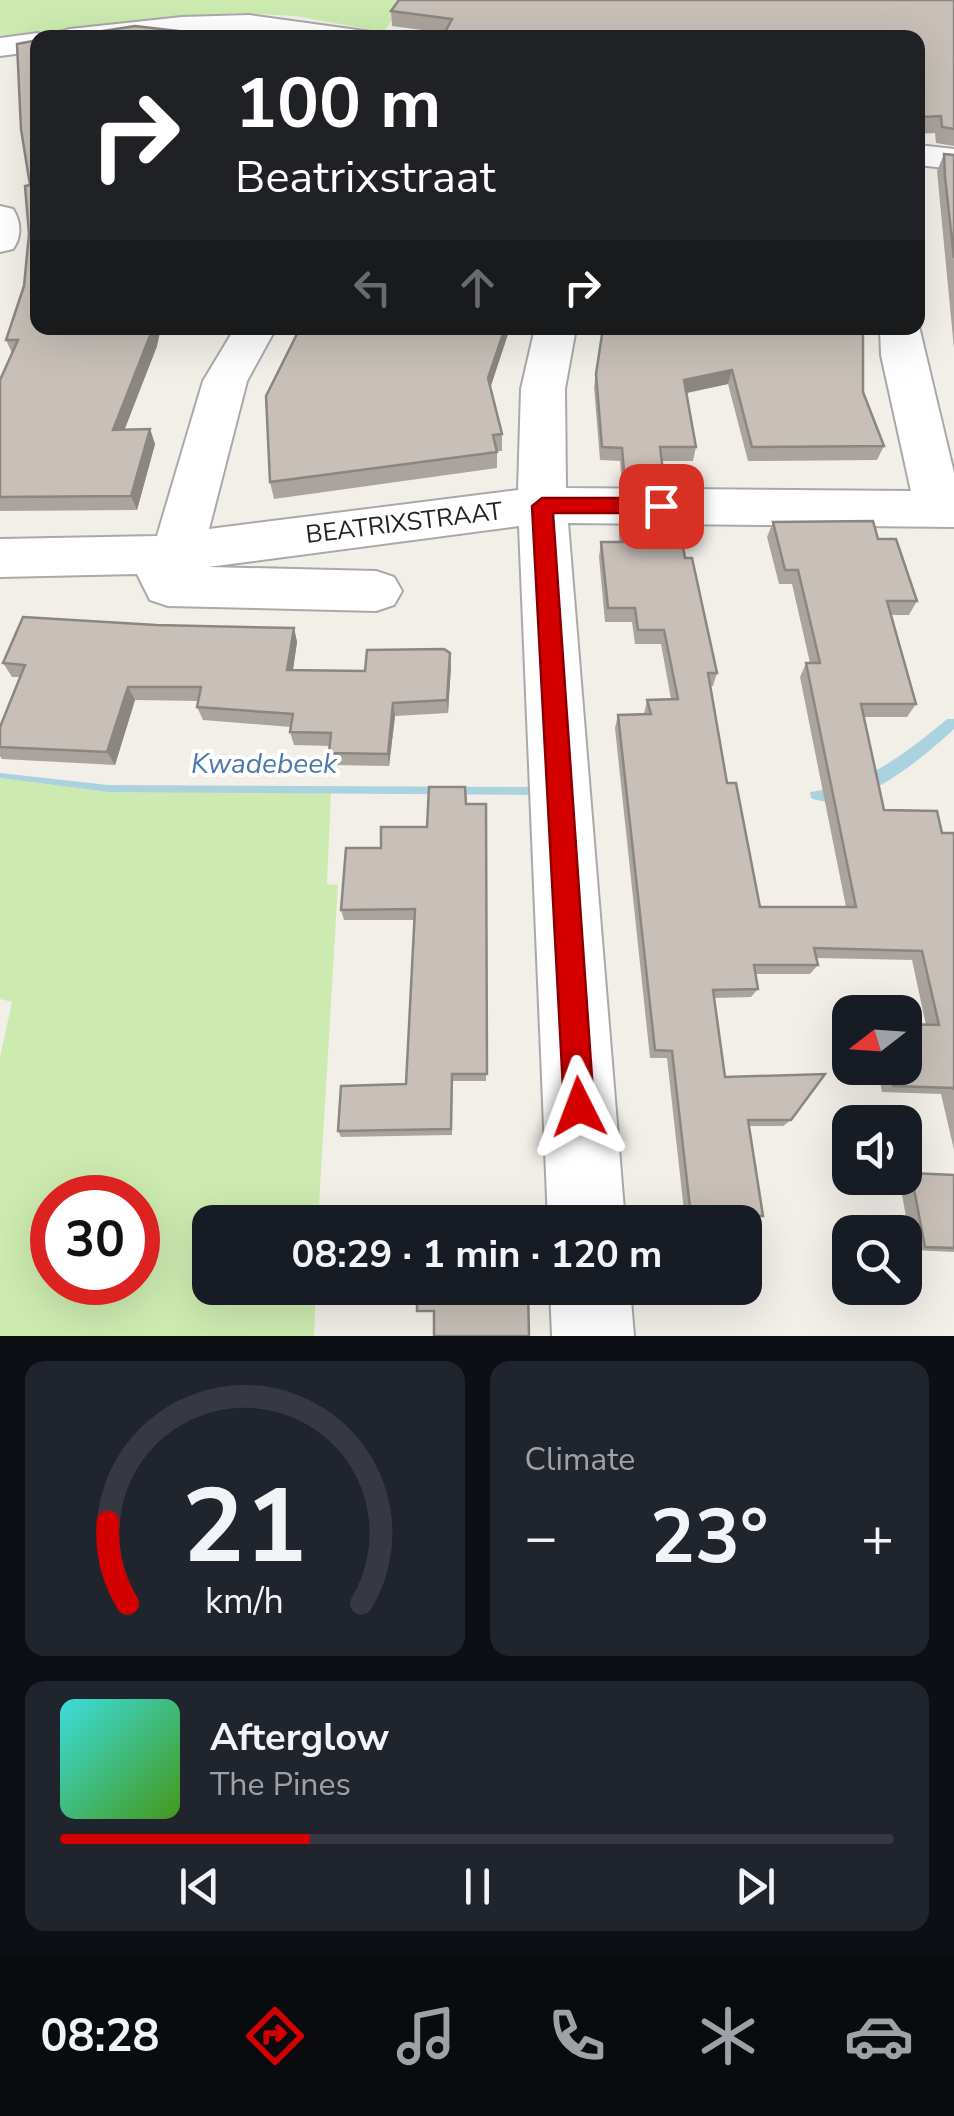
<!DOCTYPE html>
<meta charset="utf-8">
<style>
body{margin:0;font-family:"Nunito Sans",sans-serif;background:#20242c;color:#f1f3f6;height:100vh;display:flex;flex-direction:column;font-size:38px;white-space:nowrap}
*{box-sizing:border-box;margin:0}
p{font-size:32px;color:#9ea1a6}
.icon{flex:none;width:55px;height:55px;fill:none;stroke:currentColor;stroke-width:2;stroke-linecap:round;stroke-linejoin:round}
.map{position:relative;height:1336px;overflow:hidden}
.side{display:flex;flex-direction:column;gap:25px;padding:25px;background:#0d0f14;flex:1}
.side>*{flex:none}
.top-card{position:absolute;left:30px;top:30px;width:895px;height:305px;border-radius:20px;box-shadow:0 10px 40px #0002;background:#202124;color:#fff;overflow:hidden}
.needle{width:65px;rotate:253deg}
.fabs{position:absolute;left:832px;top:995px;display:grid;gap:20px}
.fabs a{display:grid;place-items:center;width:90px;height:90px;border-radius:20px;background:#171b24;box-shadow:0 10px 40px #0002;font-size:50px}
.speed{position:absolute;left:30px;top:1175px;display:flex;gap:20px;font-size:50px;font-weight:700;text-align:center}
.speed>*{display:grid;place-content:center;width:130px;height:130px;border-radius:50%;background:#171b24;box-shadow:0 10px 40px #0002;line-height:1}
.speed .limit{border:15px solid #d22;background:#fff;color:#111}
.pin{position:absolute;display:grid;place-items:center;width:85px;height:85px;color:#fff;margin:-42px;border-radius:20px;box-shadow:0 5px 15px #0006}
.me{position:absolute;width:110px;margin:-55px;rotate:357deg;stroke-linejoin:round;filter:drop-shadow(0 0 8px #0008)}
.turn{display:flex;align-items:center;gap:35px;height:210px;padding:0 40px;font-size:45px}
.turn .icon{width:130px;height:130px;stroke-width:2.5}
.turn b{display:block;font-size:70px;line-height:85px}
.lanes{display:flex;align-items:center;height:95px;padding:0 40px;background:#0003;justify-content:center;gap:50px;direction:ltr}
.lanes .off{opacity:.35}
.big{font-size:75px;font-weight:700;line-height:1.1}
.side .card{flex:1;display:flex;flex-direction:column;justify-content:center;gap:15px;min-width:0;padding:0 35px;border-radius:20px;background:#20242c}
.side .dial{align-items:center;gap:0}
.dial svg{height:260px;overflow:visible;fill:none;stroke:#363941;stroke-width:7;stroke-linecap:round;text-anchor:middle}
.dial text{fill:#f1f3f6;stroke:none}
.song{display:flex;align-items:center;gap:30px}
.cover{width:120px;height:120px;border-radius:15px;background:linear-gradient(135deg,hsl(180 70% 55%),hsl(100 70% 35%))}
.played{height:10px;border-radius:5px;background:linear-gradient(90deg,#d40000 30%,#363941 30%)}
.keys{display:flex;justify-content:space-around;direction:ltr}
.heat{display:flex;justify-content:space-between;align-items:center;font-size:55px;direction:ltr}
.side .tiles{flex:1;display:grid;gap:25px;grid-template-columns:1fr 1fr}
.card:last-child{grid-column:span 2}
.trip{position:absolute;left:192px;top:1205px;width:570px;height:100px;border-radius:20px;background:#171b24;box-shadow:0 10px 40px #0002;font-weight:700;line-height:100px;text-align:center}
.tab-bar{display:flex;height:160px;justify-content:space-around;align-items:center;background:#090b0e;color:#9ea1a6}
.tab-bar .icon{width:70px;height:70px}
.tab-bar .on{color:#d40000}
.tab-bar b{font-size:45px;color:#f1f3f6}
.map>svg:first-child{display:block}
.grass{fill:#cdebb0;fill-rule:evenodd}
.water{fill:#aad3df}
.lines{fill:none;stroke-linecap:round;stroke-linejoin:round}
.minor-casing{stroke:#a9a9a9;stroke-width:4}
.minor{fill:#fff;fill-rule:evenodd}
.wall{fill:#aba49e}
.shaded-wall{fill:#8b8681}
.building{fill:#c7bfb8;stroke:#8b8681;stroke-width:2.5}
.route{fill:#d40000;stroke:#8a0000;stroke-width:2.5}
.labels{text-anchor:middle;dominant-baseline:central;stroke-width:8;stroke-linejoin:round;paint-order:stroke}
.street-label{font-size:25px;fill:#222;stroke:#fff}
.water-label{font-size:28px;font-style:italic;fill:#4a7aab;stroke:#fff}
</style>
<div class="map">
<svg width="954" height="1336" viewBox="0 0 954 1336">
<rect width="100%" height="100%" fill="#f2efe9"/>
<g class="grass">
<polygon points="0,0 405,0 384,32 296,16 234,13 5,36 0,35"/>
<path d="M0,778L108,792H331L327,884L338,885L318,1222H210V1288H316L314,1336H0V1057L12,1002L0,999ZM52,1198H138V1282H52Z"/>
</g>
<g class="water">
<path d="M947,719H954V729C924,757 854,817 811,798L810,792C866,785 905,754 947,719Z"/>
<polygon points="0,773 108,785 528,787 529,795 108,792 0,778"/>
</g>
<g class="lines">
<defs>
<g id="minor">
<polygon points="249,15 372,32 376,38 216,33 55,38 59,32 70,29 182,17"/>
<polygon points="38,33 50,38 38,38 38,51 0,56 0,38"/>
<polygon points="918,145 954,149 954,169 918,165"/>
<path d="M0,206L13,209C21,221 22,237 13,249L0,252Z"/>
<polygon points="918,322 954,473 954,527 568,523 625,1222 548,1222 519,526 208,567 376,571 394,577 402,591 394,605 376,611 168,606 150,600 137,574 0,577 0,539 157,536 203,381 235,328 276,328 247,381 209,529 518,490 521,389 535,328 576,328 565,389 566,488 911,491 881,355 880,328 918,328"/>
<polygon points="550,1288 630,1288 634,1336 552,1336"/>
</g>
</defs>
<use href="#minor" class="minor-casing"/>
<use href="#minor" class="minor"/>
</g>
<g class="wall">
<polygon points="954,0 954,146 936,143 935,133 918,134 918,38 444,33 392,26 391,11"/>
<polygon points="944,154 954,155 954,349 937,171"/>
<polygon points="30,185 157,346 124,430 150,429 155,444 137,510 0,511 0,380 12,353 6,340 24,286 29,234"/>
<polygon points="300,328 510,328 490,387 502,434 502,451 497,451 497,468 274,499 270,482"/>
<polygon points="603,328 863,392 884,446 877,460 748,461 728,384 687,393 696,447 693,461 661,461 663,471 660,485 622,485 620,461 600,460 594,387"/>
<polygon points="621,514 685,558 717,673 713,686 711,686 727,783 760,907 846,907 800,677 806,663 810,663 792,584 779,584 767,537 773,522 878,539 917,601 909,615 891,615 916,704 907,717 864,717 884,810 942,833 954,833 954,1150 941,1094 882,1092 877,1068 905,1068 926,1025 912,960 817,958 818,965 810,974 755,974 758,989 751,997 714,998 725,1077 791,1120 783,1126 749,1126 763,1216 755,1219 685,1220 667,1058 650,1058 615,728 618,715 644,714 647,700 671,699 661,644 635,644 632,622 605,622 599,557 601,542 619,542 619,529"/>
<polygon points="156,625 294,628 297,642 293,670 365,671 451,666 448,713 395,716 389,766 332,765 329,753 330,746 294,745 290,732 291,727 203,720 197,707 198,701 135,700 115,765 2,759 0,756 0,727 20,677 12,677 3,663"/>
<polygon points="466,804 486,804 486,1081 452,1081 452,1135 341,1137 338,1131 406,1084 415,920 344,920 341,910 381,848 427,827"/>
<polygon points="911,1173 954,1175 954,1252 912,1250 899,1178 905,1178 905,1175"/>
</g>
<g class="shaded-wall">
<polygon points="153,328 161,328 157,346 119,444 113,430"/>
<polygon points="505,328 510,328 488,395 488,378"/>
<polygon points="732,370 728,384 681,394 684,380"/>
<polygon points="150,429 155,444 137,510 131,496"/>
<polygon points="294,628 297,642 291,683 287,670"/>
<polygon points="450,653 451,666 448,713 447,700"/>
<polygon points="128,687 135,700 115,765 107,752"/>
<polygon points="393,703 395,716 389,766 388,754"/>
</g>
<g class="building">
<polygon points="399,0 954,0 954,129 942,127 941,116 922,117 918,111 918,38 442,38 452,19 391,11"/>
<polygon points="135,26 238,38 58,38"/>
<polygon points="38,40 38,328 153,328 113,430 150,429 131,496 0,497 0,380 18,340 6,340 24,286 29,234 25,186 30,185 21,129 17,44"/>
<polygon points="944,154 954,155 954,258 945,177"/>
<polygon points="300,328 505,328 488,378 502,434 493,435 497,452 270,482 266,396"/>
<polygon points="603,328 863,328 863,392 884,446 752,447 732,370 684,380 696,447 660,447 663,471 624,471 622,448 602,447 596,374"/>
<polygon points="621,514 677,514 685,558 692,558 717,673 708,673 727,783 736,783 760,907 856,907 806,663 820,663 798,570 785,570 773,522 873,521 878,539 896,539 917,601 887,601 916,704 861,704 884,810 937,811 942,833 954,833 954,1090 954,1088 893,1086 889,1068 905,1068 905,1024 939,1025 922,951 814,948 818,965 754,965 758,989 713,990 725,1077 825,1074 791,1120 748,1120 763,1216 691,1216 672,1051 655,1050 618,715 651,714 647,700 678,699 664,630 638,630 635,608 608,608 601,542 623,542"/>
<polygon points="23,617 156,625 294,628 287,670 365,671 367,650 444,649 450,653 447,700 393,703 388,754 329,753 331,733 290,732 293,714 197,707 201,687 128,687 107,752 0,747 0,727 25,665 3,663"/>
<polygon points="429,787 465,787 466,804 486,804 487,1074 452,1074 451,1129 338,1131 341,1086 406,1084 415,909 341,910 346,848 381,848 381,827 427,827"/>
<polygon points="911,1173 954,1175 954,1248 925,1247"/>
<polygon points="390,1288 528,1288 529,1336 434,1336 434,1311 417,1311 417,1289 390,1290"/>
</g>
<polygon class="route" points="542,498 661,498 671,506 661,513 553,513 594,1107 590,1118 579,1122 569,1118 564,1107 532,506"/>
<g class="labels">
<g class="street-label">
<text transform="translate(404 523) rotate(-7)">BEATRIXSTRAAT</text>
</g>
<g class="water-label">
<text x="264" y="764">Kwadebeek</text>
</g>
</g>
</svg>
<div class="fabs">
<a><svg class="needle" viewBox="-14 -14 28 28"><path d="M0-13l5 13h-10z" fill="#e53935"/><path d="M0 13l5-13h-10z" fill="#9ea1a6"/></svg></a>
<a><svg class="icon" aria-label="sound" viewBox="0 0 24 24"><path d="M4 9h4l5-4v14l-5-4H4zM17 9q2 3 0 6"/></svg></a>
<a><svg class="icon" aria-label="search" viewBox="0 0 24 24"><circle cx="10" cy="10" r="6"/><path d="M15 15l6 6"/></svg></a>
</div>
<div class="speed"><div class="limit">30</div></div>
<div class="pin" style="left:661px;top:506px;background:#d93025"><svg class="icon" aria-label="arrive" viewBox="0 0 24 24"><path d="M6 21V4h12l-3 4 3 4H6"/></svg></div>
<svg class="me" style="left:579px;top:1107px" viewBox="-20 -20 40 40"><path d="M0-17L14 15 0 8-14 15z" fill="#d40000" stroke="#fff" stroke-width="4"/></svg>
<div class="trip">08:29 · 1 min · 120 m</div>
<div class="top-card">
<div class="turn"><svg class="icon" aria-label="right" viewBox="0 0 24 24"><path d="M7 20v-9h11M14 6l5 5-5 5"/></svg><div><b>100 m</b>Beatrixstraat</div></div>
<div class="lanes"><svg class="icon off" aria-label="left" viewBox="0 0 24 24"><path d="M17 20v-9H6M10 6l-5 5 5 5"/></svg><svg class="icon off" aria-label="ahead" viewBox="0 0 24 24"><path d="M12 20V5M6 11l6-6 6 6"/></svg><svg class="icon" aria-label="right" viewBox="0 0 24 24"><path d="M7 20v-9h11M14 6l5 5-5 5"/></svg></div>
</div>
</div>
<section class="side">
<div class="tiles">
<div class="card dial"><svg viewBox="0 0 100 80">
<path d="M14 69A42 42 0 1 1 86 69"/>
<path d="M14 69A42 42 0 0 1 8 44" stroke="#d40000"/>
<text x="50" y="56" font-size="32" font-weight="700">21</text>
<text x="50" y="72" font-size="11">km/h</text>
</svg></div>
<div class="card"><p>Climate</p>
<div class="heat"><a>−</a><b class="big">23°</b><a>+</a></div>
</div>
<div class="card">
<div class="song"><i class="cover"></i><div><b>Afterglow</b><p>The Pines</p></div></div>
<div class="played"></div>
<div class="keys"><svg class="icon" aria-label="previous" viewBox="0 0 24 24"><path d="M18 5L8 12l10 7zM5 5v14"/></svg><svg class="icon" aria-label="pause" viewBox="0 0 24 24"><path d="M8 5v14M16 5v14"/></svg><svg class="icon" aria-label="next" viewBox="0 0 24 24"><path d="M6 5l10 7-10 7zM19 5v14"/></svg></div>
</div>
</div>
</section>
<nav class="tab-bar">
<b>08:28</b>
<svg class="icon on" aria-label="directions" viewBox="0 0 24 24"><path d="M12 3l9 9-9 9-9-9zM9 14v-3h6M13 9l2 2-2 2"/></svg>
<svg class="icon" aria-label="music" viewBox="0 0 24 24"><path d="M9 18V5l10-2v13"/><circle cx="6" cy="18" r="3"/><circle cx="16" cy="16" r="3"/></svg>
<svg class="icon" aria-label="phone" viewBox="0 0 24 24"><path d="M5 4h4l2 5-3 2q2 4 5 5l2-3 5 2v4C11 20 4 13 5 4z"/></svg>
<svg class="icon" aria-label="climate" viewBox="0 0 24 24"><path d="M12 3v18M4 7l16 10M4 17L20 7"/></svg>
<svg class="icon" aria-label="car" viewBox="0 0 24 24"><path d="M5 17H2v-5l4-1 3-4h7l3 4 3 1v5h-3M9 17h6M6 11h13"/><circle cx="7" cy="17" r="2"/><circle cx="17" cy="17" r="2"/></svg>
</nav>
